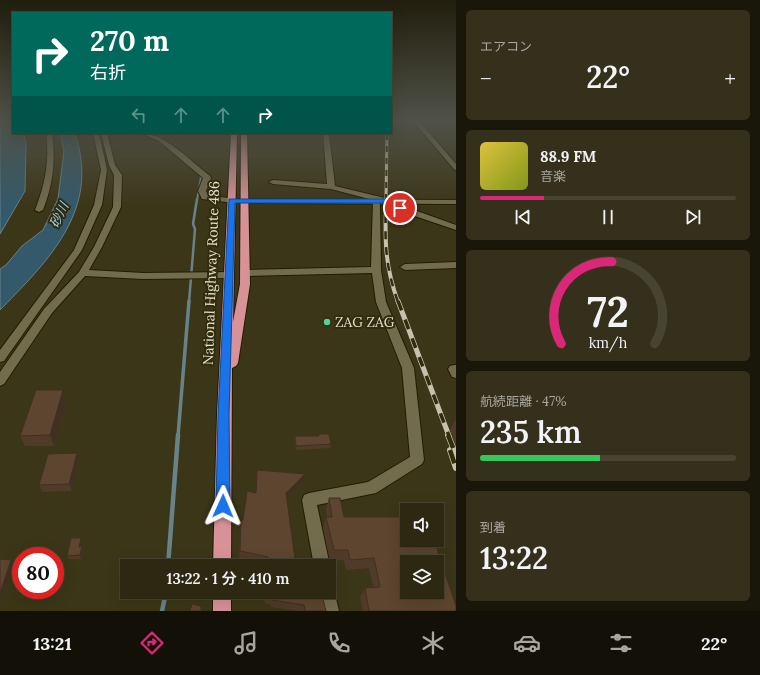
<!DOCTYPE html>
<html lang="ja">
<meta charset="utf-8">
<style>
body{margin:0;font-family:Lora,"Noto Sans JP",serif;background:#35301b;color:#f1f3f6;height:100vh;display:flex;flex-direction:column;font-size:15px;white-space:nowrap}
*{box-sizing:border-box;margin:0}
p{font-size:13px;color:#a7a69f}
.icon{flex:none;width:22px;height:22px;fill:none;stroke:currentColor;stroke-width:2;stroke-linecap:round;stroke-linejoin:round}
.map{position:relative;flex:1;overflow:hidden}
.sheet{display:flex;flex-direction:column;gap:10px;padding:10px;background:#19160a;width:304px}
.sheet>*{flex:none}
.hud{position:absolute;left:12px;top:12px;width:380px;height:122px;border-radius:0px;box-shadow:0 4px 16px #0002,0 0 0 1px #484432;background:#00695c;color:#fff;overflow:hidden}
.fabs{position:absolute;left:400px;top:503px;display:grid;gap:8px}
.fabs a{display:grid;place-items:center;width:44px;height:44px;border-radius:0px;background:#2d2812;box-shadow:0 4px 16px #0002,0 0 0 1px #484432;font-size:20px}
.speed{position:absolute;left:12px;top:547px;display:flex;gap:8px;font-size:20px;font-weight:700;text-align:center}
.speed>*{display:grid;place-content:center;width:52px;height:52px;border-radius:50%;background:#2d2812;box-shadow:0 4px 16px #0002,0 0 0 1px #484432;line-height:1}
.speed .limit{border:6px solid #d22;background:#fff;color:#111}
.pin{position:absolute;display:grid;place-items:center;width:34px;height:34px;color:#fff;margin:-17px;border:2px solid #fff;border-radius:50%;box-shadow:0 1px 4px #0007}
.me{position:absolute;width:44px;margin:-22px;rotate:1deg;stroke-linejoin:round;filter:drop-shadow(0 0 3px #0008)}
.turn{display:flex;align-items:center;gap:14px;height:84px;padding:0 12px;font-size:18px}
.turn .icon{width:52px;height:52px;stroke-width:2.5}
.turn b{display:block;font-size:28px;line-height:34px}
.lanes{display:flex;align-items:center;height:38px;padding:0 12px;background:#0003;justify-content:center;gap:20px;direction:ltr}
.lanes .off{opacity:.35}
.big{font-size:30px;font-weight:600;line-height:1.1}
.sheet .tile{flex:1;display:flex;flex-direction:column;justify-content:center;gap:6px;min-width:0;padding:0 14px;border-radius:6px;background:#35301b}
.sheet .dial{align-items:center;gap:0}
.dial svg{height:104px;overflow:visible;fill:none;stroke:#484432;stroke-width:7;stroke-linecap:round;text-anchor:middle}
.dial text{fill:#f1f3f6;stroke:none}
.song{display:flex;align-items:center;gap:12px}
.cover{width:48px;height:48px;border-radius:6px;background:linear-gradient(135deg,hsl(50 70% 55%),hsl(70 70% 35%))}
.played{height:4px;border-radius:2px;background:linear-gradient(90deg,#db2777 25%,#484432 25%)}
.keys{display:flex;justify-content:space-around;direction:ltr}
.heat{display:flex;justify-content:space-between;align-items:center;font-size:22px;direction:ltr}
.charge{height:6px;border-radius:3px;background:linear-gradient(90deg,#34c759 47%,#484432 0)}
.trip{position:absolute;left:120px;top:559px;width:216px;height:40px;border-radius:0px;background:#2d2812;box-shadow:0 4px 16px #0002,0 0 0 1px #484432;font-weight:600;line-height:40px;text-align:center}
.tab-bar{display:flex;height:64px;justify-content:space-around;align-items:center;background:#121007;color:#a7a69f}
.tab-bar .icon{width:28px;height:28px}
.tab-bar .on{color:#db2777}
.tab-bar b{font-size:18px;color:#f1f3f6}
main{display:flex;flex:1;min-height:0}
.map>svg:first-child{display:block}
.water{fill:#33596a;stroke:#688289}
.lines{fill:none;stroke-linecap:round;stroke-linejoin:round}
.stream-far3{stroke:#688289;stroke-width:2}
.stream-far2{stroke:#688289;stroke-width:2.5}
.stream-far1{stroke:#688289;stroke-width:3.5}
.stream{stroke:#688289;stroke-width:4.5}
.minor-casing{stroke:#231d00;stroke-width:2}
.tertiary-casing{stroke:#231d00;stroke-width:2}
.trunk-casing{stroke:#231d00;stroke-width:2}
.minor{fill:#726b4c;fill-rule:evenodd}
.tertiary{fill:#726b4c;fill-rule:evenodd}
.trunk{fill:#d79298;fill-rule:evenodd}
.rail-far3-casing{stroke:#c4c1ad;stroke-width:3}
.rail-far2-casing{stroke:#c4c1ad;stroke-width:4}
.rail-far1-casing{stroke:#c4c1ad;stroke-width:5}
.rail-casing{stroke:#c4c1ad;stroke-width:6}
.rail-far3{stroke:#322c0d;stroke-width:2;stroke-dasharray:6;stroke-linecap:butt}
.rail-far2{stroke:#322c0d;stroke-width:2.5;stroke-dasharray:8;stroke-linecap:butt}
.rail-far1{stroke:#322c0d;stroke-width:3.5;stroke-dasharray:10;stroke-linecap:butt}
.rail{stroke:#322c0d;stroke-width:4.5;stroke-dasharray:14;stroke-linecap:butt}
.wall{fill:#503b28}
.shaded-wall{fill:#413021}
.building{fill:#5d452f;stroke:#413021;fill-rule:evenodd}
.route{fill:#1a73e8;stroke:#114b97}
.poi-dot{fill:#53d396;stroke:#322c0d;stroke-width:1.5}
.labels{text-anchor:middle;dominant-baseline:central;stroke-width:4;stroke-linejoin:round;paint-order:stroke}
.far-water-label{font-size:13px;font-style:italic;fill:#8cd1f0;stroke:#322c0d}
.street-label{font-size:14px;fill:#e4e1d0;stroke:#322c0d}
.poi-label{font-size:14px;fill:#e4e1d0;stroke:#322c0d;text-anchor:start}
</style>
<main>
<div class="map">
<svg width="456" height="611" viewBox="0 0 456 611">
<rect width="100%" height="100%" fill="#3c3618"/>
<g class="water">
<polygon points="0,121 13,121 13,133 24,133 26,144 25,191 0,234"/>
<path d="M60,133H74C78,142 80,150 81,160C89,222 40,269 0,310V269L6,265L22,246L43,230L58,199L64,151Z"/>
</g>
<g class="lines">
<polyline class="stream-far3" points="197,200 201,177"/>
<polyline class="stream-far2" points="189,302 195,229 193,224 197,199"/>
<polyline class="stream-far1" points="178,436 189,301"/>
<g class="stream">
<polyline points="168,566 178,435"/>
<polyline points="162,611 166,592"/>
</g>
<defs>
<g id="minor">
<path d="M46,133H52C56,160 53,185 43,210L39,212L35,210C45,185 50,160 46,133Z"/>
<polygon points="93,133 99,133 107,170 102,205 82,250 4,361 0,362 0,350 74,250 94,205 101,170"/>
<polygon points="101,133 107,133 115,165 122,175 121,207 102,247 89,270 143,273 229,272 234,275 229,278 143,279 85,276 52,313 4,384 0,386 0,372 44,309 79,272 94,247 113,207 114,175 109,165"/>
<path d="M140,133C166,133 190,161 210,176L211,178L206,191L208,195L234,199V203L202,199L198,191L203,178L159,141Z"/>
<polygon points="323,133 329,133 335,186 389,199 403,206 456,225 456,230 397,210 380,202 381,270 386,302 414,368 424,460 422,464 376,493 317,505 330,566 329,568 329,566 314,566 302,500 304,495 309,493 368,482 410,457 402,368 376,302 372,273 245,276 240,273 245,270 371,267 373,200 331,189 273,184 269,182 273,180 327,184"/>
<polygon points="456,262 456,268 405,270 400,267 405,264"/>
<polygon points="454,365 456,365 456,378 452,377 448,369 450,366"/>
<polygon points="329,585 333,586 339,611 323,611 319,592 329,592"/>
</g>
<g id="tertiary">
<polygon points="413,121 419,121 456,164 456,170 454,169"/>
<polygon points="228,199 456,200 456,204 231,203 228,203"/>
</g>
<g id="trunk">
<polygon points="231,133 237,133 233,322 240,284 241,133 247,133 250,284 238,363 236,366 232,368 231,566 213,566 217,415"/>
<rect x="213" y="592" width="18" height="19"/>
</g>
</defs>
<use href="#minor" class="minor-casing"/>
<use href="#tertiary" class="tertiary-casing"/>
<use href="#trunk" class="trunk-casing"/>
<use href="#minor" class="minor"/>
<use href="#tertiary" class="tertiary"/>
<use href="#trunk" class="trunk"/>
<defs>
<polyline id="rail-far3" points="386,200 387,133"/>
<path id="rail-far2" d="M386,199C385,239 384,263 398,302"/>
<polyline id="rail-far1" points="398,301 449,436"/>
<g id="rail">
<polyline points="448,435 456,455"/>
<polyline points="450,450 456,468"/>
</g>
</defs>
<use href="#rail-far3" class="rail-far3-casing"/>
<use href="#rail-far2" class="rail-far2-casing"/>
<use href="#rail-far1" class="rail-far1-casing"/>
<use href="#rail" class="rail-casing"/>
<use href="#rail-far3" class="rail-far3"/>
<use href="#rail-far2" class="rail-far2"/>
<use href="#rail-far1" class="rail-far1"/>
<use href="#rail" class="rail"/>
</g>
<g class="wall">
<polygon points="67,401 54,446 25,446 20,436"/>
<polygon points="455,420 456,420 456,446 450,430"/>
<polygon points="318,434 331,444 330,448 296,450 294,439 295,436 318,436"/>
<polygon points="79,460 72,491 42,492 39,485"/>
<polygon points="304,482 287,499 267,564 239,559 241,520 243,520 256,493"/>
<polygon points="329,498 344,517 456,611 363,611 360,597 365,588 373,587 369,568 346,570 344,560 330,561 323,528 326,517 327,517 326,509"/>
<polygon points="81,538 82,541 81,546 83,550 81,559 69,559 67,556"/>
<polygon points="127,566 127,577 123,577 122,574"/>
<polygon points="265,592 326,611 299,611 271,607 271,605 264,603"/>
</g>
<g class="shaded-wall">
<polygon points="63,390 67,401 54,446 50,435"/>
<polygon points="77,453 79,460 72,491 69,484"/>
<polygon points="305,474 304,482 285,501 286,493"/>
<polygon points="81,538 82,541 80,550 79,547"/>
<polygon points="82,546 83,550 81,559 80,555"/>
<polygon points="11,560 13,563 1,599 0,598 0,593"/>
</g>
<g class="building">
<polygon points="36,390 63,390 50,435 20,436"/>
<polygon points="318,434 329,434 331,444 296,446 295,436 319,436"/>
<polygon points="77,453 69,484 39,485 48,454"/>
<polygon points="257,470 305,474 286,493 296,566 267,566 268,557 240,551 241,520 243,520 247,491 256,493"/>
<path d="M329,498H340L344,517H407V540H434L456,606V611H369L365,588L380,587L374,558L350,560L348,550H334L326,517H332ZM407,562H437V592H407Z"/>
<polygon points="71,538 81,538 79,547 82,546 80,555 67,556"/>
<polygon points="0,559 11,560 0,593"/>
<polygon points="124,562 133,563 132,566 127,566 127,574 122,574"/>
<polygon points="265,592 321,592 326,611 305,611 304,605 272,600 272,598 265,596"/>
<polygon points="192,604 201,606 201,611 190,611"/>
</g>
<linearGradient id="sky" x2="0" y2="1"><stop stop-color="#211e0d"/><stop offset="0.58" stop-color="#505248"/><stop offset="1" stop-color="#505248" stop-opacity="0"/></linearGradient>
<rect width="456" height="207" fill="url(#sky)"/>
<polygon class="route" points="229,199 386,199 403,208 400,211 384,203 235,203 229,415 230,506 228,510 223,512 218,510 216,506 218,415"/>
<circle class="poi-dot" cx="327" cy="322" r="4"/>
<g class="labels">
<g class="far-water-label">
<text transform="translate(59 215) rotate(-64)">砂川</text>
</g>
<g class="street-label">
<text transform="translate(211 273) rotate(-88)">National Highway Route 486</text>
</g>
<g class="poi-label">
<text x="335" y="322">ZAG ZAG</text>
</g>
</g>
</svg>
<div class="fabs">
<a><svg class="icon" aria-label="sound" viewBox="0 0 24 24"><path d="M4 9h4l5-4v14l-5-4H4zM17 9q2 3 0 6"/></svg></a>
<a><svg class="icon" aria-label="layers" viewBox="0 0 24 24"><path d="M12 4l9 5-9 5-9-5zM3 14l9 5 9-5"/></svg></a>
</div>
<div class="speed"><div class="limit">80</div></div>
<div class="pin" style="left:400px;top:208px;background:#d93025"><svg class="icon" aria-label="arrive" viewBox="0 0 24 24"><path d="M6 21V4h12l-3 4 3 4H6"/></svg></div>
<svg class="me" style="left:223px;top:506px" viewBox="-20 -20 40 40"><path d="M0-17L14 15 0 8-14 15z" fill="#1a73e8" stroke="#fff" stroke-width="4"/></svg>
<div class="trip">13:22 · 1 分 · 410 m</div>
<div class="hud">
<div class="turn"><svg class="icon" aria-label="right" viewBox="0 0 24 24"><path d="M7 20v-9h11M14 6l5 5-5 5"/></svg><div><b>270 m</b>右折</div></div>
<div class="lanes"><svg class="icon off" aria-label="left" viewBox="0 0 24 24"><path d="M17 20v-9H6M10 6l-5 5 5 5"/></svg><svg class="icon off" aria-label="ahead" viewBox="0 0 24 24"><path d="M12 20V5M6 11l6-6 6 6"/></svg><svg class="icon off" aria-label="ahead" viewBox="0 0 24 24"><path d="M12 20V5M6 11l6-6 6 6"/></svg><svg class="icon" aria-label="right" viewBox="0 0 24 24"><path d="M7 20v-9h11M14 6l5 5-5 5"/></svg></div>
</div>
</div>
<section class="sheet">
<div class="tile"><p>エアコン</p>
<div class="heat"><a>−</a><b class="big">22°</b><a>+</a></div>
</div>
<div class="tile">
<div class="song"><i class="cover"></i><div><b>88.9 FM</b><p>音楽</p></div></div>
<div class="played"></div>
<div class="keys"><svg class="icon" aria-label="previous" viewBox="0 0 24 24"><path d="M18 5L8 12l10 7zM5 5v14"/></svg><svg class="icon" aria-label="pause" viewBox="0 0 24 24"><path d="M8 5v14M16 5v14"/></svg><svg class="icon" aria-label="next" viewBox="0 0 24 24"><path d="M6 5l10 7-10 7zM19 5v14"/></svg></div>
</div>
<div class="tile dial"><svg viewBox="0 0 100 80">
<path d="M14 69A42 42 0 1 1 86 69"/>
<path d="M14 69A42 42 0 0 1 53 6" stroke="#db2777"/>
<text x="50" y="56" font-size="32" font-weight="700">72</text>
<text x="50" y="72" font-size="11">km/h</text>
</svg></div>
<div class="tile"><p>航続距離 · 47%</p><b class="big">235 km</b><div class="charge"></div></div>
<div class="tile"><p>到着</p><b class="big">13:22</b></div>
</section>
</main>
<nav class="tab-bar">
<b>13:21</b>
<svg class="icon on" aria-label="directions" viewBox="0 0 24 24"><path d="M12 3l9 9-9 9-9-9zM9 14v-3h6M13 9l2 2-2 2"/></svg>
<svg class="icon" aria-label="music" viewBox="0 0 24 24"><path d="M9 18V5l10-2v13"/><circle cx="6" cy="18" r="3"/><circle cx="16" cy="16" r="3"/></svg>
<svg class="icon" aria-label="phone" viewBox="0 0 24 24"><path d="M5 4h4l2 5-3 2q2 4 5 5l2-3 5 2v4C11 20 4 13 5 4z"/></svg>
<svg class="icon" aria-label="climate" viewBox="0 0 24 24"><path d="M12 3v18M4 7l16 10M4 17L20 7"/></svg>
<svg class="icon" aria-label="car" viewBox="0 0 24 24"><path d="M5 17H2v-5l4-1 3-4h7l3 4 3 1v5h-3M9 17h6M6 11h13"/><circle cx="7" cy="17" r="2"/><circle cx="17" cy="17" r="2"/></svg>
<svg class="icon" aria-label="filters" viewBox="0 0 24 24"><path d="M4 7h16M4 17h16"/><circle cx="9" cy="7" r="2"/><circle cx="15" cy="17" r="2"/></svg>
<b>22°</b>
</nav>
